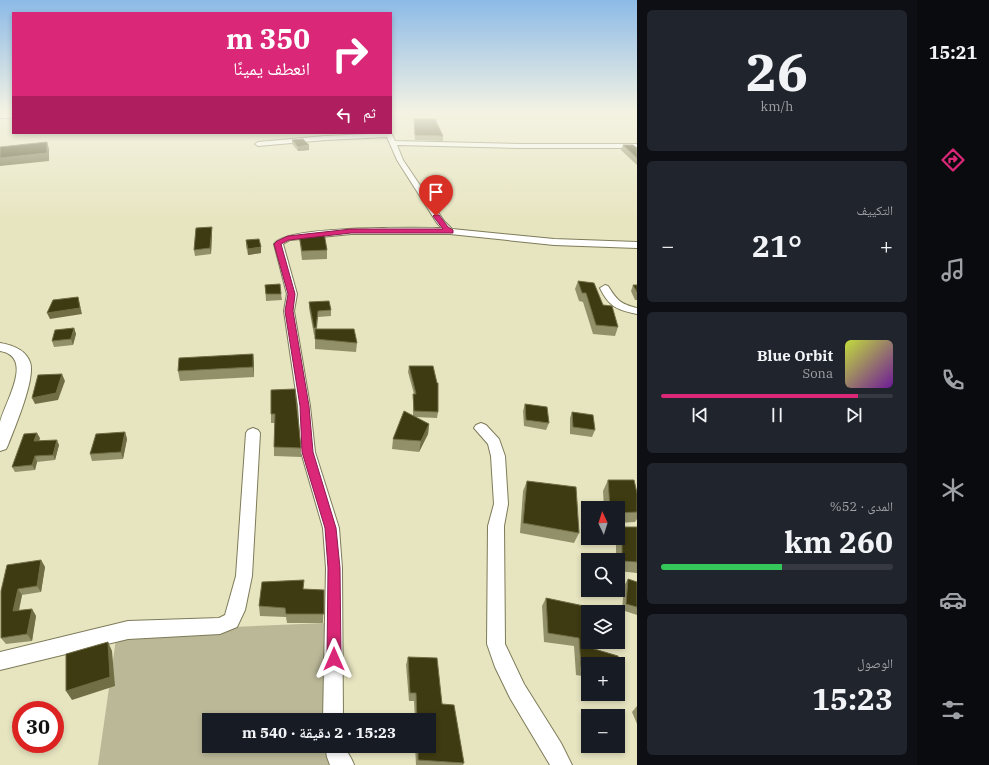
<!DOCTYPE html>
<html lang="ar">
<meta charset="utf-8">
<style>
body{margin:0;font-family:"IBM Plex Serif","Noto Naskh Arabic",serif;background:#20242c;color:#f1f3f6;direction:rtl;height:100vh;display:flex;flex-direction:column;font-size:15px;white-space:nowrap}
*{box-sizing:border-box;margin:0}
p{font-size:13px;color:#9ea1a6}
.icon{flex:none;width:22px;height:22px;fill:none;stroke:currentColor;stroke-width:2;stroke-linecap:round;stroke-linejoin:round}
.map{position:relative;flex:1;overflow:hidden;direction:ltr}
.details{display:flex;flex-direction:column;gap:10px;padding:10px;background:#0d0f14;width:280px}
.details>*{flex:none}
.banner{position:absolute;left:12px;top:12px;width:380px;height:122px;border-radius:0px;box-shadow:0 2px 6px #0003;direction:rtl;background:#db2777;color:#fff;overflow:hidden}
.needle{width:26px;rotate:356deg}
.tools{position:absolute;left:581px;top:501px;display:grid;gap:8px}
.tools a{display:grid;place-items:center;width:44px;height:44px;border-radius:0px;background:#171b24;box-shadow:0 2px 6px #0003;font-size:20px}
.speed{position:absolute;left:12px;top:701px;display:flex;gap:8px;font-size:20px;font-weight:700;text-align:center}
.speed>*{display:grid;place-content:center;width:52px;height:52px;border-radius:50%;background:#171b24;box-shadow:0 2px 6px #0003;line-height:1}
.speed .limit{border:6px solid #d22;background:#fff;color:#111}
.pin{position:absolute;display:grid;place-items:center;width:34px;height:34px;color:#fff;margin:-41px -17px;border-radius:50% 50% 50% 0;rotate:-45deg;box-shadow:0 0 4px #0007}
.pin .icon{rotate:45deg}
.me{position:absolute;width:44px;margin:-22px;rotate:0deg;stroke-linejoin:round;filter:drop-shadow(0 0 3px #0008)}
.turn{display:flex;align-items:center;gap:14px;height:84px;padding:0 16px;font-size:18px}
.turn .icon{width:52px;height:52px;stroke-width:2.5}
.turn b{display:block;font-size:28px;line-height:34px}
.then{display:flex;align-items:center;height:38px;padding:0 16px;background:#0003;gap:8px;font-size:15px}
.big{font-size:30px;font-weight:700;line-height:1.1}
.details .card{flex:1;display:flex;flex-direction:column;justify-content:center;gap:6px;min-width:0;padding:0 14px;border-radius:6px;background:#20242c}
.details .dial{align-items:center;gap:0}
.dial b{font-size:52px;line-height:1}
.song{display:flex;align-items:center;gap:12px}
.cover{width:48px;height:48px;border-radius:6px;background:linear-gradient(135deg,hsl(70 70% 55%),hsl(280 70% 35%))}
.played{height:4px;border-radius:2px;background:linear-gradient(90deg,#db2777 85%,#363941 85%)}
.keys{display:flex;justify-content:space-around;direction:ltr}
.heat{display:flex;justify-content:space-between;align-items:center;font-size:22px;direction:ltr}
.charge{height:6px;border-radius:3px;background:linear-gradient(90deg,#34c759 52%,#363941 0)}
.trip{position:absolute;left:202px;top:713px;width:234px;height:40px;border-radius:0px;background:#171b24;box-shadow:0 2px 6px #0003;font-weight:700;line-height:40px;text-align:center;direction:rtl}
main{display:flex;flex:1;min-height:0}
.menu{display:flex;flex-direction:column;width:72px;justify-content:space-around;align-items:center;background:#090b0e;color:#9ea1a6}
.menu .icon{width:28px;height:28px}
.menu .on{color:#db2777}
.menu b{font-size:18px;color:#f1f3f6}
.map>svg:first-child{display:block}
.green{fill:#bab897}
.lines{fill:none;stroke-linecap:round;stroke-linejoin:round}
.minor-casing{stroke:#7d7b59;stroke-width:2}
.tertiary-casing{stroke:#7d7b59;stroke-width:2}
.minor{fill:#fff;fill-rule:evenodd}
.tertiary{fill:#fff;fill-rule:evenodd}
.wall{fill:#929069}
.shaded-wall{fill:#716e46}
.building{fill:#3e3b12;stroke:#716e46}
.route{fill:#db2777;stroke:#8e194d}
</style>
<main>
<nav class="menu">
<b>15:21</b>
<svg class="icon on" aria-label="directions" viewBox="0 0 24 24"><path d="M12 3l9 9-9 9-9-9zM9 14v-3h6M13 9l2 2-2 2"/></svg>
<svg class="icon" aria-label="music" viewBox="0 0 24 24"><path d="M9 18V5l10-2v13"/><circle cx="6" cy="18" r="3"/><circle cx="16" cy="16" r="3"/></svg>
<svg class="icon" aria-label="phone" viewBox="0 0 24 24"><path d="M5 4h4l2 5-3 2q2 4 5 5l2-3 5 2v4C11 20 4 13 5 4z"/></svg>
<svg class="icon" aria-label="climate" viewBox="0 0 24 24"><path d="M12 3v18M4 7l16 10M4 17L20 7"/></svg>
<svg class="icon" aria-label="car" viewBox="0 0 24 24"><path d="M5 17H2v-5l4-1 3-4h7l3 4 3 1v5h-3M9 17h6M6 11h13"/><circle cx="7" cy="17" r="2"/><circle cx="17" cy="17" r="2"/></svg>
<svg class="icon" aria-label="filters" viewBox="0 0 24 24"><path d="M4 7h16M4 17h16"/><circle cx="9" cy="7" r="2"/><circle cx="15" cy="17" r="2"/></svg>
</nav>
<section class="details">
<div class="card dial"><b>26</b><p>km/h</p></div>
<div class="card"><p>التكييف</p>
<div class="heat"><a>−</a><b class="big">21°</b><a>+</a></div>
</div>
<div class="card">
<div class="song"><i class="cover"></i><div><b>Blue Orbit</b><p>Sona</p></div></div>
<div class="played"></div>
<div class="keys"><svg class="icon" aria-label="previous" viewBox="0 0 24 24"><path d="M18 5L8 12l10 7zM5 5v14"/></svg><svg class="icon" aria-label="pause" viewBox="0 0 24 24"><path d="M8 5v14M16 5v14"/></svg><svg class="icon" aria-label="next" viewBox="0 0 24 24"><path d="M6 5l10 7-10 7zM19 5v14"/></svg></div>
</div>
<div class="card"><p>المدى · 52%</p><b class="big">260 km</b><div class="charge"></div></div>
<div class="card"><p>الوصول</p><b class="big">15:23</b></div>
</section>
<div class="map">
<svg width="637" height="765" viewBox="0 0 637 765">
<rect width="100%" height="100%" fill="#e7e5c0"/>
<polygon class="green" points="324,623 328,720 209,720 209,746 328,746 329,765 98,765 117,632"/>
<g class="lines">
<defs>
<g id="minor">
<rect x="0" y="114" width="13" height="4"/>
<path d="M391,133L395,141L520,144H637V148H520L397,145L403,160L444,221L452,229L554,239L637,242V248L554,245L450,234H351L290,240L283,244L297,294L294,311L310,406L315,452L339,528L342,568L343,720H323L326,568L323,528L301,452L298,406L284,311L287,294L274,244C284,225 417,228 442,228L437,223L397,160L387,137L325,140L258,146L255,144L258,142L325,136Z"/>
<path d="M605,285L608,286C617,300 620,304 637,308V314C618,310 609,307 600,288Z"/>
<polygon points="481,423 486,425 499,439 505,456 508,504 504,526 505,644 524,684 561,743 572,765 550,765 510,698 495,667 487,644 488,526 494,504 491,456 488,444 474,428 476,425"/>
<polygon points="253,428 258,430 260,433 252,576 245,610 237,627 220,634 128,639 0,670 0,652 128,621 219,618 225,615 236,576 246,433 248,430"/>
<path d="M325,746H345C347,753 352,758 354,765H330L327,757Z"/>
</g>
<path id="tertiary" d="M0,343C12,345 25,349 30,362C36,378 15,427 8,445L6,449L0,451C0,442 0,432 0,423C3,405 36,357 0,351Z"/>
</defs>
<use href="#minor" class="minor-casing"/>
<use href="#tertiary" class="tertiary-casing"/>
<use href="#minor" class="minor"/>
<use href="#tertiary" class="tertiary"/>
</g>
<g class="wall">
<polygon points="414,119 443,136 443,141 415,140 414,123"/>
<polygon points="292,140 309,150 298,151 292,144"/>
<polygon points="623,145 637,148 637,165 621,150"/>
<polygon points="212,233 211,254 195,256 194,250"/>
<polygon points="299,235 327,250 327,259 302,260 300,244"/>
<polygon points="246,240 261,247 261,253 248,255 246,246"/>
<polygon points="578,281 603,305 618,327 615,336 593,334 583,302 579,301 575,289"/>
<polygon points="265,285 281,294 282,300 266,301"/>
<polygon points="633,285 637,285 637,300 635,300 631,291"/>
<polygon points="309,302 331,310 331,316 318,317 317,329 357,343 356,352 315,349 315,335 314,335 309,308"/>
<polygon points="74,328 76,334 73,345 54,347 52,341"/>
<polygon points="253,354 254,364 254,377 180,381 178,371"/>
<polygon points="409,366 438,412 437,418 415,417 429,424 428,434 419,452 392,449 393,439 413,416 413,400 414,394 408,372"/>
<polygon points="271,390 301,448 301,457 274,456 274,447 275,423 271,423"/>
<polygon points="525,404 549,423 546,430 524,426 523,411"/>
<polygon points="572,412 595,430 592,437 570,434 570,418"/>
<polygon points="125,432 127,439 123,459 92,461 90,454"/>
<polygon points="40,438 39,441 59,445 55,460 37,462 35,470 15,472 12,467"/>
<polygon points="608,480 637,493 637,519 635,522 618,523 618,508 604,508 603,491"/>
<polygon points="527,481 579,533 574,543 520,533 523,491"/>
<polygon points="622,527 637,527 637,573 618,571 618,560 616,560 616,538 618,538 618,534"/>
<polygon points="41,560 45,567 41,592 22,595 19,611 32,609 36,616 32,641 6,644 1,638 1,591"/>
<polygon points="628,579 637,582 637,615 622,610 624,586"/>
<polygon points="305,589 324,590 323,623 287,623 286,617 260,616 259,606"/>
<polygon points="546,598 584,606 588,631 588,642 590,642 591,648 618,656 621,674 618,678 618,664 588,664 588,677 576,675 574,646 544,642 542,606"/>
<polygon points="408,657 442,704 464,763 463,765 416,765 415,746 429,746 429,720 415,720 414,701 409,701 406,665"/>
<polygon points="637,706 637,724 632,712"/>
</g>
<g class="shaded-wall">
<polygon points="47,142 49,149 49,161 0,166 0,158"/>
<polygon points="309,145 309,150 298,151 298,147"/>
<polygon points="212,227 212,233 211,254 210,248"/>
<polygon points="261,247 261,253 248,255 248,249"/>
<polygon points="78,297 82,314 50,319 47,313"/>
<polygon points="74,328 76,334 73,345 71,339"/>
<polygon points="253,354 254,364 254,377 253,367"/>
<polygon points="62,374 65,381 58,400 35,404 32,398"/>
<polygon points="429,424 428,434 419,452 421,441"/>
<polygon points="125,432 127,439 123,459 121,452"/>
<polygon points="37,433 40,438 37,447 34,441"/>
<polygon points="57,440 59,445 55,460 53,455"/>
<polygon points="35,456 37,462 35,470 32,465"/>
<polygon points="41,560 45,567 41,592 37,586"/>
<polygon points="18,589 22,595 17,618 13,611"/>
<polygon points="32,609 36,616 32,641 27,634"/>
<polygon points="108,642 112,651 115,686 72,700 66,691"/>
</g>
<g class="building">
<polygon points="414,119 435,119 443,136 415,135"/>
<polygon points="303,139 309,145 298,147 292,140"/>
<polygon points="47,142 47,153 0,158 0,147"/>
<polygon points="623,145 633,145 637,148 637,158"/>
<polygon points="212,227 210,248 194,250 196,228"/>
<polygon points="324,233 327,250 302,251 299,235"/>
<polygon points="259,239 261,247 248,249 246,240"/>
<polygon points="578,281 594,283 603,305 612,306 618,327 596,325 586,293 582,293"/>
<polygon points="280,284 281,294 266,294 265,285"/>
<polygon points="633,285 637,285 637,292"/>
<polygon points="78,297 80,308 47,313 53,300"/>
<polygon points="329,301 331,310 318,311 316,328 314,328 309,302"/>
<polygon points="74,328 71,339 52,341 55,330"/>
<polygon points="315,329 354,329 357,343 315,339"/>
<polygon points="253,354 253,367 178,371 179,358"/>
<polygon points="409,366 433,366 437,383 438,383 438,412 414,411 413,394 416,394"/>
<polygon points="62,374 56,393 32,398 38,375"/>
<polygon points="295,389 301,448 274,447 275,414 271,414 271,390"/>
<polygon points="525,404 547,407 549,423 526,420"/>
<polygon points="404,411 429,424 421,441 393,439"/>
<polygon points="572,412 593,415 595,430 573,427"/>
<polygon points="125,432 121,452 90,454 96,434"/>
<polygon points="37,433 34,441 57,440 53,455 35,456 32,465 12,467 24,434"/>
<polygon points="608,480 634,480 637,493 637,512 618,513 618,508 610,508"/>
<polygon points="527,481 576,487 579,533 523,523"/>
<polygon points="622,527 637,527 637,562 622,561"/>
<polygon points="41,560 37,586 18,589 13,611 32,609 27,634 1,638 1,591 7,565"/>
<polygon points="628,579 637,582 637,607 626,604"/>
<polygon points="304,580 303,589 324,590 324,614 286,614 285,608 259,606 262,582"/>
<polygon points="546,598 584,606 588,631 588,642 590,642 591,648 618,656 621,674 618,674 618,664 588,664 588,669 581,667 579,638 548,633"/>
<polygon points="108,642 110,677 66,691 66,654"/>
<polygon points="408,657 437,658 442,704 454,705 464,763 418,760 418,746 429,746 429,720 417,720 416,693 410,693"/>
</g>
<linearGradient id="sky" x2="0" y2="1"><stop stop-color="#8cbae7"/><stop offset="0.51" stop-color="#f4f3e3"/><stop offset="1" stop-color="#f4f3e3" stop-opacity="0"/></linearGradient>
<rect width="637" height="220" fill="url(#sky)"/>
<polygon class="route" points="434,215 439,215 448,227 453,230 453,233 351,233 289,240 281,244 295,294 293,311 309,406 313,452 336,528 340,568 341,659 339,664 334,666 329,664 327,659 328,568 325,528 302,452 300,406 285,311 288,294 274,244 277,241 288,236 351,229 443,229 433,216"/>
</svg>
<div class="tools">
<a><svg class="needle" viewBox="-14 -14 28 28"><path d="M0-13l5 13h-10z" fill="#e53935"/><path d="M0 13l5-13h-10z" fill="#9ea1a6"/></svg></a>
<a><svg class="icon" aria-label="search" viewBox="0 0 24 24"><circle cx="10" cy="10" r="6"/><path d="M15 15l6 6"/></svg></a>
<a><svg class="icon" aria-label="layers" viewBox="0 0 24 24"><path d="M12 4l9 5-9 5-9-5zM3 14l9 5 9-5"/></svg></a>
<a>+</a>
<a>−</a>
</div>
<div class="speed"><div class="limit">30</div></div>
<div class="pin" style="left:436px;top:216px;background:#d93025"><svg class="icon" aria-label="arrive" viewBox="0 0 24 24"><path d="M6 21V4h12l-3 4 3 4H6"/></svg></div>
<svg class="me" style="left:334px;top:659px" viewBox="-20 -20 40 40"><path d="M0-17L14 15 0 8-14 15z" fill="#db2777" stroke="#fff" stroke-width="4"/></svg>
<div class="trip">15:23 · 2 دقيقة · 540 m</div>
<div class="banner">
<div class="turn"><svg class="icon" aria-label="right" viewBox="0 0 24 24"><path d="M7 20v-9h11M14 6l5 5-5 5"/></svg><div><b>350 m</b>انعطف يمينًا</div></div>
<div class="then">ثم<svg class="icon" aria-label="left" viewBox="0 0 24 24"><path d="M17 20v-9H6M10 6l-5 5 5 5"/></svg></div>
</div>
</div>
</main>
